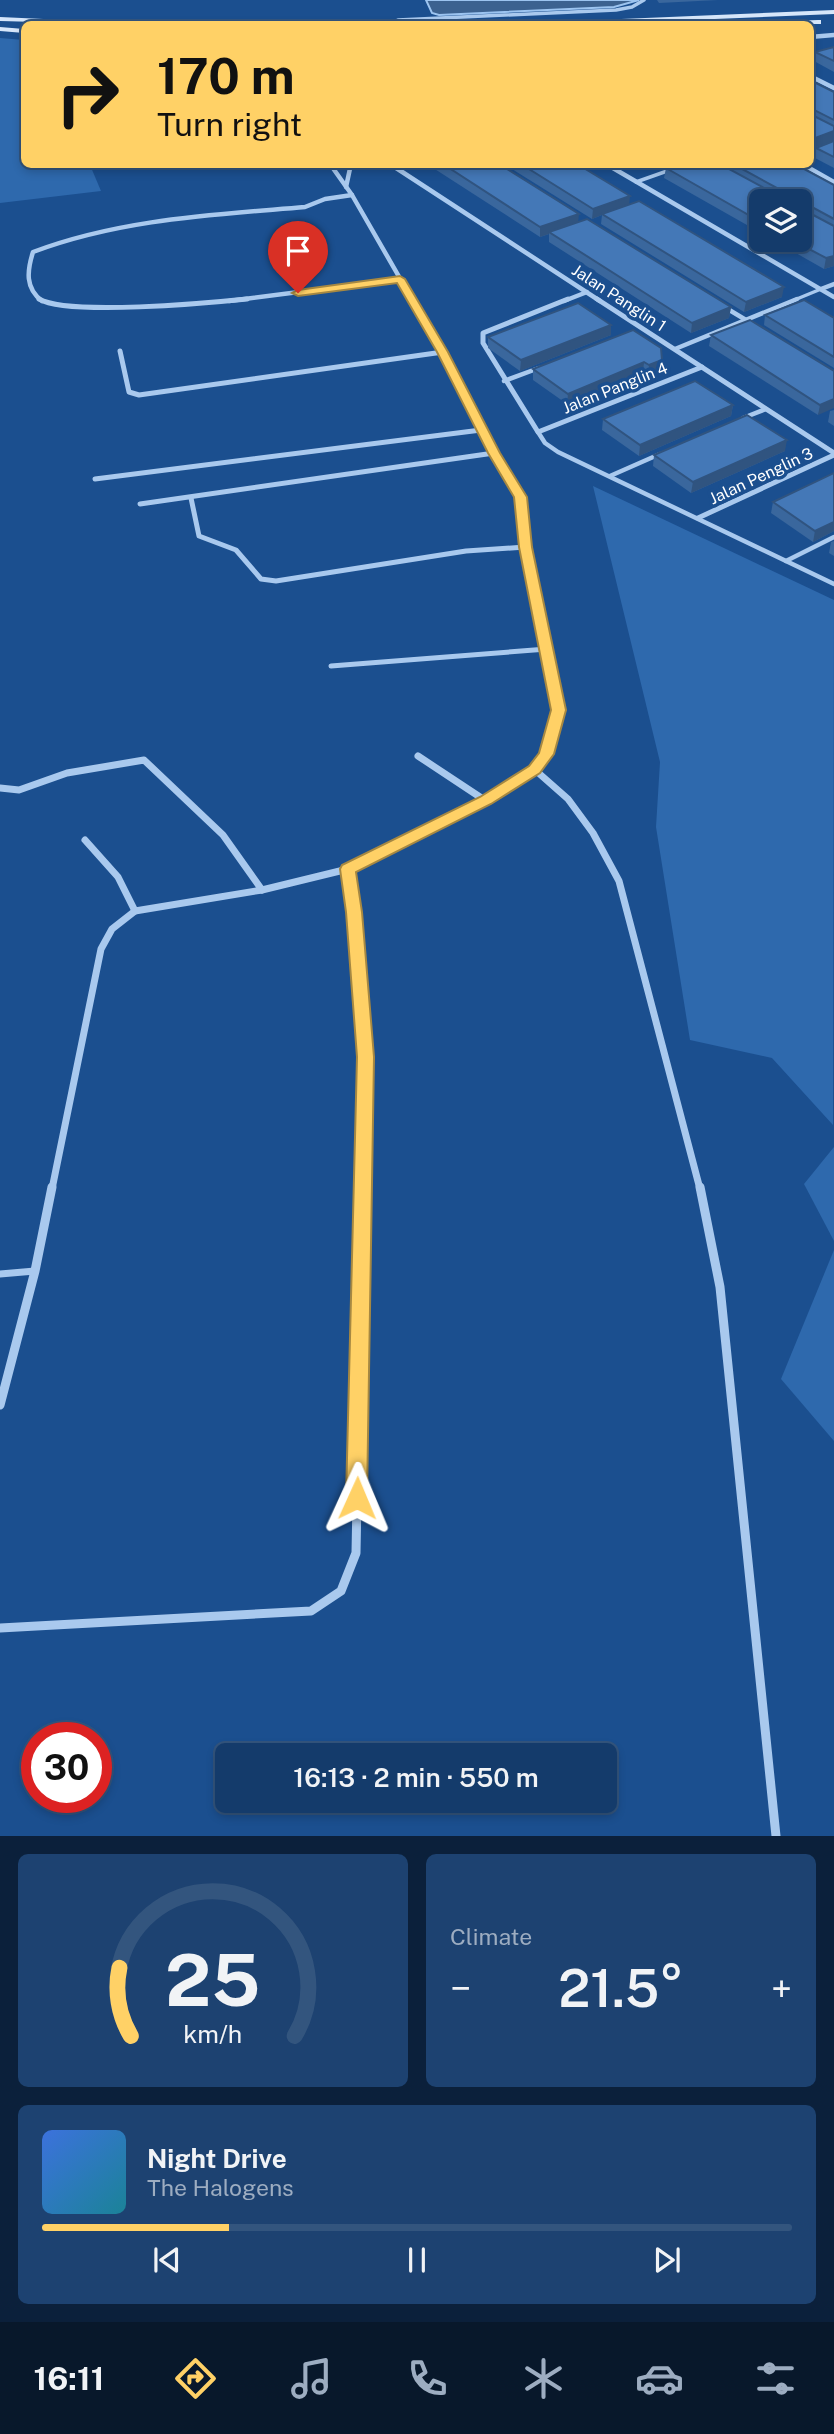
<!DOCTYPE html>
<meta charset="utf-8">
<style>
body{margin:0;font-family:"Public Sans",sans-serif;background:#1d4271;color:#f1f3f6;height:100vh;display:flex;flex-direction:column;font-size:26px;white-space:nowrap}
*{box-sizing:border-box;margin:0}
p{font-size:23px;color:#9dadc1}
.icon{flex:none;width:38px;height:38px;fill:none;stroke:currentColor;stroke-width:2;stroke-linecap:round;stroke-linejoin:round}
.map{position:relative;height:1836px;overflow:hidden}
.details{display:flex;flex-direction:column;gap:18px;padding:18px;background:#0b203b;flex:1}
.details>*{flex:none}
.hud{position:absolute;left:21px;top:21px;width:793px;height:147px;border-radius:10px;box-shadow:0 4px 10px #0003,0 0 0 2px #33557e;background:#ffd166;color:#111;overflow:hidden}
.controls{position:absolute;left:749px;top:189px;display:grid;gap:14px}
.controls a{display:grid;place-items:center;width:63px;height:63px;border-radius:10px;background:#143b6b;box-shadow:0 4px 10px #0003,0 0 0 2px #33557e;font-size:35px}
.speed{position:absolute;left:21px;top:1722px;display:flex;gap:14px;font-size:35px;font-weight:700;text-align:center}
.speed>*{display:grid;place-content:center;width:91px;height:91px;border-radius:50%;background:#143b6b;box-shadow:0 4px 10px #0003,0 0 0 2px #33557e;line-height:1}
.speed .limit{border:10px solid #d22;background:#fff;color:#111}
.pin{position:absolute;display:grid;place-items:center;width:60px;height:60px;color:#fff;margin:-72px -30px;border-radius:50% 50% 50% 0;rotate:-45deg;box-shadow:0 0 7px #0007}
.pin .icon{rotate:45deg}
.me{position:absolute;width:77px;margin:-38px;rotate:1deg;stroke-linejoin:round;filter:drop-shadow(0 0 5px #0008)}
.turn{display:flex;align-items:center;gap:24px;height:147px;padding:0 21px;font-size:32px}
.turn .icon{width:91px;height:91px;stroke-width:2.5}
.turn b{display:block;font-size:49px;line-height:60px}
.big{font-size:52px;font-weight:600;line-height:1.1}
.details .widget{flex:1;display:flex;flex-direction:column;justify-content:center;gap:10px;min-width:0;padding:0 24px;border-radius:10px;background:#1d4271}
.details .dial{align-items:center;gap:0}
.dial svg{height:182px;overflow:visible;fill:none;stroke:#33557e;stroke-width:7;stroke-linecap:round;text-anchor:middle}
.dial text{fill:#f1f3f6;stroke:none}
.song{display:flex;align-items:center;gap:21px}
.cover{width:84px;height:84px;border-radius:10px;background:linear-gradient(135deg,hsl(220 70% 55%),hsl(190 70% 35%))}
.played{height:7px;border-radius:4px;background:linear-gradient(90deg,#ffd166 25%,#33557e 25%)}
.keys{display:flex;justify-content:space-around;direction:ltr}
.heat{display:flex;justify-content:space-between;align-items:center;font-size:38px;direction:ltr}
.details .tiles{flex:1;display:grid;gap:18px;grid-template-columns:1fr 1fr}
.widget:last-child{grid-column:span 2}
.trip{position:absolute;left:215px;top:1743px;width:402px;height:70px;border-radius:10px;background:#143b6b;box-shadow:0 4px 10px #0003,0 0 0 2px #33557e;font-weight:600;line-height:70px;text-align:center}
.tabs{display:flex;height:112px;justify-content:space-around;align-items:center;background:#08182b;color:#9dadc1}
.tabs .icon{width:49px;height:49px}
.tabs .active{color:#ffd166}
.tabs b{font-size:32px;color:#f1f3f6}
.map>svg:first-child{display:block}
.green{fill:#2e69ad}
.water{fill:#3c6290;stroke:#9cc4f0;stroke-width:2}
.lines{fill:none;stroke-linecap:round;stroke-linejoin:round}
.lane-far2{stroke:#a9c9ee;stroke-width:3.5}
.lane-far1{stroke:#a9c9ee;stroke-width:4.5}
.lane{stroke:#a9c9ee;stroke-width:7}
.street-far3{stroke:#a9c9ee;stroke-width:4.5}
.street-far2{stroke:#a9c9ee;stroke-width:5}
.street-far1{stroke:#a9c9ee;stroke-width:7}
.street{stroke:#a9c9ee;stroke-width:9}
.secondary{fill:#d6e6fa;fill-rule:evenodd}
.wall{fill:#3a679d}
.shaded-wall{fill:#305480}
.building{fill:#4478b7;stroke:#305480;stroke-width:2}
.route{fill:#ffd166;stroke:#a68842;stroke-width:2}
.labels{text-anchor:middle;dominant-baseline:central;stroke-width:7;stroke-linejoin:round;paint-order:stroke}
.far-street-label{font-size:16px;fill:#fff;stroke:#1b4f8f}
</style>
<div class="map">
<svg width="834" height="1836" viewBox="0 0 834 1836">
<rect width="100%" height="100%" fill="#1b4f8f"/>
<g class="green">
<polygon points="0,38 24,40 24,164 90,165 101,191 0,203"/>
<polygon points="593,486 834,600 833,1125 772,1058 690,1040 656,827 660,762"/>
<polygon points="834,1147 834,1241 804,1184"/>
<polygon points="834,1250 834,1441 781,1379"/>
</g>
<polygon class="water" points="426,0 639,0 614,7 439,15 432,13"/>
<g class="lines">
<g class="lane-far2">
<polyline points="390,24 398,20 616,10 632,7 644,0"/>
<polyline points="810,153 834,145"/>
<polyline points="636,182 670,170"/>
<polyline points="792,301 821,289"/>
</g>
<g class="lane-far1">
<polyline points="726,308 751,323"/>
<polyline points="675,349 797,299"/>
<polyline points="504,381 539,368"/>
<polyline points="743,418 766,409"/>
<polyline points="538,432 545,443 558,452 834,584"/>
<polyline points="610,476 660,454"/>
<polyline points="786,561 834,537"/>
</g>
<polyline class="lane" points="0,1274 35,1271"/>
<g class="street-far3">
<polyline points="810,37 834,35"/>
<polyline points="810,76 834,88"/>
<polyline points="330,164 352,195 413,301"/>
<polyline points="390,164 600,301"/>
<polyline points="606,164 834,297"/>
<polyline points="802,164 834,182"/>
<polyline points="346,187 351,164"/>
<polyline points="821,289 834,284"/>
<path d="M42,301C25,288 27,271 33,252C121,219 212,215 305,207L325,199L352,195"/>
<polyline points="229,301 400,279"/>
<polyline points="564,301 587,292"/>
</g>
<g class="street-far2">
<path d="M39,299C68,316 208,303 247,299"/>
<polyline points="412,299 443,352 481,430 521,497 525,547 554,688"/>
<polyline points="568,299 483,333 483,343 538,432 702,367"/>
<polyline points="597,299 834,453"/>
<polyline points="120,351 129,392 139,395 443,352"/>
<polyline points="95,479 481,430"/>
<polyline points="191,498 199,536 236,550 261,579 276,581 466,551 525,547"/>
<polyline points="140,504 494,453"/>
<polyline points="698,518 834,455"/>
<polyline points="331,666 547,649"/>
</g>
<g class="street-far1">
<polyline points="554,687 559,710 546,754 534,769 568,799 593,833 619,881 700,1189"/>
<polyline points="418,756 486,801"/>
<polyline points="0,788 19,790 67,773 144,760 223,835 262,890"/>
<polyline points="85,840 118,877 135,911"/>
<polyline points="52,1189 101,949 112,929 135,911 262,890 348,869"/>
<polyline points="363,1189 365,1057 354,912 348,869 486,801 534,769"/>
</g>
<g class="street">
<polyline points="700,1187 720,1287 776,1836"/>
<polyline points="0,1405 35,1271 52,1187"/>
<polyline points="0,1628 311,1611 341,1591 356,1553 363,1187"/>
</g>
<g class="secondary">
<polygon points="834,10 834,14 592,24 546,24 550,22"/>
<polygon points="0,17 108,22 112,24 0,21"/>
<polygon points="818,20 821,20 821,24 759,24 763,22"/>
<polygon points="0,27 24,29 24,33 0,31"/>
</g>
</g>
<g class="wall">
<polygon points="657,0 718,0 659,3"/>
<polygon points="834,47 834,72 814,61 815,52"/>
<polygon points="810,80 834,92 834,141 810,149"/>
<polygon points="834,141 834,168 815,158 816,148"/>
<polygon points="427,164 499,164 578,222 731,307 729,318 691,333 549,242 549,234 540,237"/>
<polygon points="504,164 577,164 629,204 782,297 744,312 601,224 602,215 592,219"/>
<polygon points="723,164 795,164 834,185 834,266 824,269 773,240 800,240 800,201 761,201 761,233 664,178 666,168 723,166"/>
<polygon points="765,315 834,318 834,368 764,325"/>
<polygon points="611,325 611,335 520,371 488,348 488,337"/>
<polygon points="633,330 660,370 648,376 643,373 567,404 533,380 533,369"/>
<polygon points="711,335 834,371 818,415 709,346"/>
<polygon points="733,405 731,416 639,456 602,430 603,419"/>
<polygon points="834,410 834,426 828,422 830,411"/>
<polygon points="785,451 691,493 653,466 654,455"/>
<polygon points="834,473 834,531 813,542 771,513 773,502"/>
<polygon points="834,541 834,556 829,553 831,542"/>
</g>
<g class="shaded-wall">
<polygon points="834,131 834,141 810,149 810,140"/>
<polygon points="651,164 661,164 651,168"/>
<polygon points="630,196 629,206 602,214 602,215 592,219 593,209"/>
<polygon points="579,214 578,224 549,232 549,234 540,237 540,227"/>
<polygon points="834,256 834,266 824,269 826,258"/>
<polygon points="784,287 782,297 744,312 746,302"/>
<polygon points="731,307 729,318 691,333 692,323"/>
<polygon points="611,325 611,335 520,371 521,360"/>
<polygon points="662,360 660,370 648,376 649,365"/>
<polygon points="644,362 643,373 567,404 568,394"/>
<polygon points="834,399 834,408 818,415 820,405"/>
<polygon points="733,405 731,416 639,456 640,445"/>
<polygon points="787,440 785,451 691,493 693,482"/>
<polygon points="834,522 834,531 813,542 815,531"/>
</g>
<g class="building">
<polygon points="834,47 834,61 815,52"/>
<polygon points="810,80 834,92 834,120 810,108"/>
<polygon points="810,114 834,126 834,131 810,140"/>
<polygon points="834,141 834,157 816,148"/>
<polygon points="443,164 499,164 579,214 540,227"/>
<polygon points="521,164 577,164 630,196 593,209"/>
<polygon points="677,164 720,164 788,201 761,201 761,222 666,168"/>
<polygon points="733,164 795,164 834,185 834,219"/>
<polygon points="639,201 784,287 746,302 602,214"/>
<polygon points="800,208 834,226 834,256 826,258 792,240 800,240"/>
<polygon points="587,219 731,307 692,323 549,232"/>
<polygon points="804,300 834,318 834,357 765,315"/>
<polygon points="578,303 611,325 521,360 488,337"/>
<polygon points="750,320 834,371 834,399 820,405 711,335"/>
<polygon points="633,330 661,348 662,360 649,365 644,362 568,394 533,369"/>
<polygon points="695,381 733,405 640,445 603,419"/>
<polygon points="747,415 787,440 693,482 654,455"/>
<polygon points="834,473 834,522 815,531 773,502"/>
</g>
<polygon class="route" points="400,276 405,279 448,352 500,453 527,497 532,547 566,710 554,754 540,773 491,804 356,872 362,912 374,1057 367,1498 364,1505 357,1508 349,1505 346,1498 357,1057 346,912 340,869 342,865 480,797 529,766 539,753 551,710 519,547 514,497 488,453 437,352 397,283 298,296 292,293 298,290"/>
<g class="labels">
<g class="far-street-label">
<text transform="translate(619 298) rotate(33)">Jalan Panglin 1</text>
<text transform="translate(615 388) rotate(-22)">Jalan Panglin 4</text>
<text transform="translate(761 476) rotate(-25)">Jalan Penglin 3</text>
</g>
</g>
</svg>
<div class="controls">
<a><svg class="icon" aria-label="layers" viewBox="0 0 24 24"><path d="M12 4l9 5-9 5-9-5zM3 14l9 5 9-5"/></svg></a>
</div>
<div class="speed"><div class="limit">30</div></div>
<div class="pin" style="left:298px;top:293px;background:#d93025"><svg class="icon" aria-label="arrive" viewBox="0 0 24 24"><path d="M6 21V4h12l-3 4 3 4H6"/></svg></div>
<svg class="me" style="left:357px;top:1498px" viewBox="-20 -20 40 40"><path d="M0-17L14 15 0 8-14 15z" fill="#ffd166" stroke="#fff" stroke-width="4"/></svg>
<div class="trip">16:13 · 2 min · 550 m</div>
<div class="hud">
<div class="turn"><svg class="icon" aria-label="right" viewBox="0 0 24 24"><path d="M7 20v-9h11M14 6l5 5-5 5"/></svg><div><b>170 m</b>Turn right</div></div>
</div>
</div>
<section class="details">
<div class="tiles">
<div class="widget dial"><svg viewBox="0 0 100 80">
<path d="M14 69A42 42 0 1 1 86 69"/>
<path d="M14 69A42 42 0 0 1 9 39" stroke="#ffd166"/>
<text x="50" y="56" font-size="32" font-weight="700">25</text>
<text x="50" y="72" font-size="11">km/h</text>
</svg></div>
<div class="widget"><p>Climate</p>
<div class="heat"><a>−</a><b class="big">21.5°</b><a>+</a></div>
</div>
<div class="widget">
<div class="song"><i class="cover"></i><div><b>Night Drive</b><p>The Halogens</p></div></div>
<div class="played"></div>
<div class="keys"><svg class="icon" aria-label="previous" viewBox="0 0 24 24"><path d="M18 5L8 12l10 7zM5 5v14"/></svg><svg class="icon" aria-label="pause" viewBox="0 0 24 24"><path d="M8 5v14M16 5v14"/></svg><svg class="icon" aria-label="next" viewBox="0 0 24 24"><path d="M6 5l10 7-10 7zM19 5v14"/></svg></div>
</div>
</div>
</section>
<nav class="tabs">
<b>16:11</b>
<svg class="icon active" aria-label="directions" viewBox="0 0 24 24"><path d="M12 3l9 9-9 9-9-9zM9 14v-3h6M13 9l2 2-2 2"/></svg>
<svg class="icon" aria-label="music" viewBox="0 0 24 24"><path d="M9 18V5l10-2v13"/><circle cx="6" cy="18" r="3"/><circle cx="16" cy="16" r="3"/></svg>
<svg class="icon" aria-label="phone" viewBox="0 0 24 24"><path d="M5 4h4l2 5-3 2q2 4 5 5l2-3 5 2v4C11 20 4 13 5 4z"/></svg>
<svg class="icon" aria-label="climate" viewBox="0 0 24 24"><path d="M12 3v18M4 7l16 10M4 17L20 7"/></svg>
<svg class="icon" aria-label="car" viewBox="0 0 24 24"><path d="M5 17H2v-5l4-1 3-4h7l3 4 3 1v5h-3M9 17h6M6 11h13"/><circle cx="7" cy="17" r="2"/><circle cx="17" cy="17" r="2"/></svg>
<svg class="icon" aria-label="filters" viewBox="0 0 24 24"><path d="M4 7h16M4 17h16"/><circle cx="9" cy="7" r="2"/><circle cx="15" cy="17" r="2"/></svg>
</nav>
